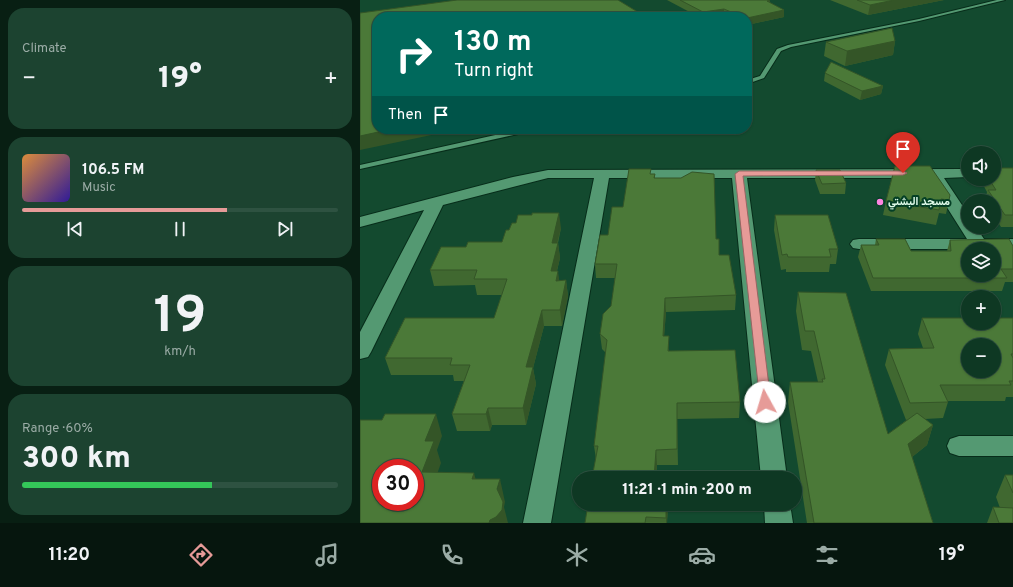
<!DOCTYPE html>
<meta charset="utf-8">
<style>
body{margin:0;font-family:Overpass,Vazirmatn,sans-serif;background:#1c4330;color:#f1f3f6;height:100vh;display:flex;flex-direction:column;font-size:15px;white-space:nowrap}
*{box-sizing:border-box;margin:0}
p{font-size:13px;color:#9baca6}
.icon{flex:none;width:22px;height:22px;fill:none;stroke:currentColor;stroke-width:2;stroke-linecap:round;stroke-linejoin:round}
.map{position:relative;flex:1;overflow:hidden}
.details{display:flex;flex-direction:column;gap:8px;padding:8px;background:#081f13;width:360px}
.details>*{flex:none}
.banner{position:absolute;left:12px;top:12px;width:380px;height:122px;border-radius:16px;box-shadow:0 1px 3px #0004,0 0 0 1px #2e5241;background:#00695c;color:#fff;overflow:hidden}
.buttons{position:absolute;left:601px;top:146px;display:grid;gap:8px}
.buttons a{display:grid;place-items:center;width:40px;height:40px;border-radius:50%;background:#0e3823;box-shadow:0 1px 3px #0004,0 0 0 1px #2e5241;font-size:20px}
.speed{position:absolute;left:12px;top:459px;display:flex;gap:8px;font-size:20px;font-weight:700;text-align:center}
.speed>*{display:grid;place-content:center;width:52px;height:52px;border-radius:50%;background:#0e3823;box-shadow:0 1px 3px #0004,0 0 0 1px #2e5241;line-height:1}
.speed .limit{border:6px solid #d22;background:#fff;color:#111}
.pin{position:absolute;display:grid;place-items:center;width:34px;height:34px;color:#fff;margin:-41px -17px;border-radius:50% 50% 50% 0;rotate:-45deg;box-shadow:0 0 4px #0007}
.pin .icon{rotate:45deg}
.me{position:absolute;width:44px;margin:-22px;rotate:354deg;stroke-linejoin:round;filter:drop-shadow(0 0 3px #0008)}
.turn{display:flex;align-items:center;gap:14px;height:84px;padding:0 16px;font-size:18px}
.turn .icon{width:52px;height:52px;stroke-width:2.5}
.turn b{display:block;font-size:28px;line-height:34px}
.then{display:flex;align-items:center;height:38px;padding:0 16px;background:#0003;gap:8px;font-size:15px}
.big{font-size:30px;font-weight:800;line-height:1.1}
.details .tile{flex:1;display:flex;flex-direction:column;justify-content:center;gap:6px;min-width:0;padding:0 14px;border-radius:16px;background:#1c4330}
.details .dial{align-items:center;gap:0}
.dial b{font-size:52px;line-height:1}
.song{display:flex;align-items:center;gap:12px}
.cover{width:48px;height:48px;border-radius:6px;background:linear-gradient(135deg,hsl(30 70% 55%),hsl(250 70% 35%))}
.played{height:4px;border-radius:2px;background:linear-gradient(90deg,#e69b98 65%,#2e5241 65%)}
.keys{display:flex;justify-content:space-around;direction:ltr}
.heat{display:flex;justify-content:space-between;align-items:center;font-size:22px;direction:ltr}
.charge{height:6px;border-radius:3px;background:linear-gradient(90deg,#34c759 60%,#2e5241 0)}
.trip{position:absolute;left:212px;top:471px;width:230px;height:40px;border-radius:20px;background:#0e3823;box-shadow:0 1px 3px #0004,0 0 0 1px #2e5241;font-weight:800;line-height:40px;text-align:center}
.tabs{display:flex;height:64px;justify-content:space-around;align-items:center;background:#06160e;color:#9baca6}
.tabs .icon{width:28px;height:28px}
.tabs .current{color:#e69b98}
.tabs b{font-size:18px;color:#f1f3f6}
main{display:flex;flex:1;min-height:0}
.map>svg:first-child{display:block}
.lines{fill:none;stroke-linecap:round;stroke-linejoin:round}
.lane-casing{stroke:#072d1a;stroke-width:2}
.street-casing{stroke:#072d1a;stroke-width:2}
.lane{fill:#549972;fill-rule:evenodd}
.street{fill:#549972;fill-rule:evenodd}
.wall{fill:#406830}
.shaded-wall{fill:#345527}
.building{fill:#4b7938;stroke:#345527;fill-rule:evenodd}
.route{fill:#e69b98;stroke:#966563}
.poi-dot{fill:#fe85e0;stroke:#043f25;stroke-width:1.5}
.labels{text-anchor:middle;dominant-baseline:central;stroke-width:4;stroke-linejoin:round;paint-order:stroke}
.poi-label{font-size:11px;font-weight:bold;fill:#e2fdec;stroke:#043f25;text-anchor:start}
</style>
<main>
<section class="details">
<div class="tile"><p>Climate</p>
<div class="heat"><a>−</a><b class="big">19°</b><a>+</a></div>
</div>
<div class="tile">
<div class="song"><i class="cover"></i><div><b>106.5 FM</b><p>Music</p></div></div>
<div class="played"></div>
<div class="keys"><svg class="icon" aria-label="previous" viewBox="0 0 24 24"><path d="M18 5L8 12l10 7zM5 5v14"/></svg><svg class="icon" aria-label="pause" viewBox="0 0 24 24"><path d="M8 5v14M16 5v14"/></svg><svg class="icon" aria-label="next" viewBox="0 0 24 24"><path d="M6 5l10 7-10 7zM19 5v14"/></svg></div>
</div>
<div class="tile dial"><b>19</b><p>km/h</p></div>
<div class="tile"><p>Range · 60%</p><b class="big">300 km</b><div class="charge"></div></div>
</section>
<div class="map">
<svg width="653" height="523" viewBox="0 0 653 523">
<rect width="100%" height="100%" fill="#134a2f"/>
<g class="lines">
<defs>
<g id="lane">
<polygon points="637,0 645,0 559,21 431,47 421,51 404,78 387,84 387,80 400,76 417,49 428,45 559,19"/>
<polygon points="163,129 175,129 172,131 0,169 0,165"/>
</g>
<g id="street">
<polygon points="608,169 608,177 584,178 608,214 608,227 616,227 624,239 653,239 653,249 499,249 493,248 490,244 493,240 499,239 607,239 569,179 570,178 387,178 427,478 401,478 372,178 249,178 191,523 163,523 234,178 188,178 83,205 11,352 8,357 0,359 0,332 64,210 0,227 0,217 153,177 188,170"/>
<polygon points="599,436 653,436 653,456 599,456 590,453 587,446 590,439"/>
<polygon points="404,504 430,504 433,523 405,523"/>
</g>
</defs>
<use href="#lane" class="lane-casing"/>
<use href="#street" class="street-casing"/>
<use href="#lane" class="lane"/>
<use href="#street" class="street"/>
</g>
<g class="wall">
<polygon points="307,0 408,0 410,1 410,3 424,10 424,17 387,25 387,17 367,17 364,16 356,17 339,17"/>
<polygon points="470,0 584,0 508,15"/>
<polygon points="535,41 533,55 485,66 464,56 466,42"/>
<polygon points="465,73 523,86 521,94 500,100 464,81"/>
<polygon points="535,166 589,200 586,214 579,213 576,225 523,215 526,201"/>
<polygon points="653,168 653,227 641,227 634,216 634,201 625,201 627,192 620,179 634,179"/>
<polygon points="456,170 486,183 485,194 460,194 455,180"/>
<polygon points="291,174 295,174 295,178 356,239 359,255 376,295 375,310 306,312 304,336 309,351 380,402 379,418 317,419 318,465 297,465 296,478 232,478 236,459 234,446 246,353 242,349 240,334 251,306 255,278 236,278 235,264 248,235"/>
<polygon points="415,215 478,249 476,264 470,264 469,272 426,272 426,269 421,270 414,230"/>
<polygon points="201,228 198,243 200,258 197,271 199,281 206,280 208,296 202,326 184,326 173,368 176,384 166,425 132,425 130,431 97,431 92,414 104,381 94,381 93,375 31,375 25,358 134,318 142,295 117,295 115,285 74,286 70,270 106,247 142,242"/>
<polygon points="516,239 551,251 587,251 590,240 653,246 653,282 645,282 642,291 511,291 498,257 501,245 515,245"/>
<polygon points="438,292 528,434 548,419 546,420 525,365 529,349 563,348 558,334 562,318 653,318 653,397 646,397 645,401 588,401 588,402 583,418 565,419 573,425 567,445 552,457 573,523 447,523 428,402 430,382 458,382 451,351 442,350 436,311"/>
<polygon points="645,475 653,475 653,523 627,523 633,507 640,508 636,497"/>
<polygon points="308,504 307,523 225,523"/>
</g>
<g class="shaded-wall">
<polygon points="534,0 584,0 508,15 510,5"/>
<polygon points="364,9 364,16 356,17 343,17 343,12"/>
<polygon points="424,10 424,17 387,25 387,18"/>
<polygon points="535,41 533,55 485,66 487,51"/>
<polygon points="523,86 521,94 500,100 502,91"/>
<polygon points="32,129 100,129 0,150 0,136"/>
<polygon points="199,213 201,228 196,248 198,243 200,258 193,286 191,271 192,243"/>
<polygon points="198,271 200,286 196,281"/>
<polygon points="206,280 208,296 202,326 200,310"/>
<polygon points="305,298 306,312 303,351 303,336"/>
<polygon points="182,310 184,326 173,368 176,384 166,425 163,408 166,367"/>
<polygon points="128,408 132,425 130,431 126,414"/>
<polygon points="76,414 82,436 77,450 81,463 70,494 62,472 65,441"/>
<polygon points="573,425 567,445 542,465 548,444"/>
<polygon points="296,450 297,465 296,478 294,478"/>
<polygon points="114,473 120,495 112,479"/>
<polygon points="140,479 145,502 144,507 148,523 129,523"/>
<polygon points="306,504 308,504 307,523 306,523"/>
</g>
<g class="building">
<polygon points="97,0 258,0 286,17 17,17 17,129 32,129 0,136 0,13"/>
<polygon points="320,0 408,0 410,1 407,1 424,10 387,18 387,17 383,17 364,9 343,12"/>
<polygon points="497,0 534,0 510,5"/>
<polygon points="532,28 535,41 487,51 466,42"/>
<polygon points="471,62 523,86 502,91 465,73"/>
<polygon points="535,166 570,166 590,195 589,200 581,199 579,210 526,201"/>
<polygon points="634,168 653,168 653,215 645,215 628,190 636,190 629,179 634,179"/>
<polygon points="269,169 291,169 290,174 295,174 294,178 321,178 332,172 354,174 356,239 359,239 359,255 369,255 376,295 305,298 303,336 309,336 308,351 375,350 380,402 317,403 317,449 296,450 294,478 232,478 238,446 234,446 247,340 240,334 243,314 251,306 257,264 235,264 240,235 248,235 252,207 263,207"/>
<polygon points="456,170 480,170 486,183 462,184"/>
<polygon points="172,213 199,213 192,243 198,243 191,271 198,271 196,281 206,280 200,310 182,310 166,367 173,367 163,408 128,408 126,414 92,414 110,365 90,365 92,358 25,358 45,318 134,318 147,279 114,279 117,270 70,270 81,247 106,247 108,242 142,242 146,230 149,230 152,223 156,223 158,215 172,215"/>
<polygon points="415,215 468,215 478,249 469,249 471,257 428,257 427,254 422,255"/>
<path d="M516,239H545L551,251H591L590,240L649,239L653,246V269H641L647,278H513L501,245H519ZM608,249H634V275H608Z"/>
<polygon points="438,292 486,293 528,434 557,413 573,425 548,444 573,523 454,523 430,382 463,382 462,379 465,379 454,331 445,331"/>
<path d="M562,318H608V323H634V318H653V354H651L653,358V381H649L651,385H580L588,402L550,403L529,349L574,348ZM608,345H634V371H608Z"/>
<path d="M25,414H76L65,441H74L62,472L114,473L112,479H140L137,489L143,502L142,510L136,517L130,520L129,523H0V420H22ZM21,468H55V502H21Z"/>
<polygon points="645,475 653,475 653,493"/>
<polygon points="228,504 306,504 306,518 286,517 285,523 225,523"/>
<polygon points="633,507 653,508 653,523 639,523"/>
</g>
<polygon class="route" points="379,171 543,171 547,173 543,175 383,176 411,402 410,405 401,405 400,402 375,174"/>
<circle class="poi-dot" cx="520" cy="202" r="4"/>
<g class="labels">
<g class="poi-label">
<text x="528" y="202">مسجد البشتي</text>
</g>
</g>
</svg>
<div class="buttons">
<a><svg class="icon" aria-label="sound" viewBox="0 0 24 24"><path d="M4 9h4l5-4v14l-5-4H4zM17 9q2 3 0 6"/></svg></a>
<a><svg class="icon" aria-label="search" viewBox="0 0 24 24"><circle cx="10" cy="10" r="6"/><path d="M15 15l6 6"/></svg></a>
<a><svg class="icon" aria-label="layers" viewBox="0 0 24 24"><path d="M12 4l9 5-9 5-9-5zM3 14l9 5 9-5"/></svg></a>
<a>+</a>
<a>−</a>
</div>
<div class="speed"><div class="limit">30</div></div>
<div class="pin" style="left:543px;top:173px;background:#d93025"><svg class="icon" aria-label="arrive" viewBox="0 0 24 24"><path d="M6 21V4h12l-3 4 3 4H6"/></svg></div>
<svg class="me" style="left:405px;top:402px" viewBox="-20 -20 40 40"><circle r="19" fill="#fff"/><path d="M0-13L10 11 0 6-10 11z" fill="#e69b98"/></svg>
<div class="trip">11:21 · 1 min · 200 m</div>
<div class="banner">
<div class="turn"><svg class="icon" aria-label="right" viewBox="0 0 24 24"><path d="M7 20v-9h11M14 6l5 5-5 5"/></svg><div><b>130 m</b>Turn right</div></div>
<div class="then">Then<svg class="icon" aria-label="arrive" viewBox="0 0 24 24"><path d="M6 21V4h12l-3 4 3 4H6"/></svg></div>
</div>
</div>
</main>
<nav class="tabs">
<b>11:20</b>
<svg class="icon current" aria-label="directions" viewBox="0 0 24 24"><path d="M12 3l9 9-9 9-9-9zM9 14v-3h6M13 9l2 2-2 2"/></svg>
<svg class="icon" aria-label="music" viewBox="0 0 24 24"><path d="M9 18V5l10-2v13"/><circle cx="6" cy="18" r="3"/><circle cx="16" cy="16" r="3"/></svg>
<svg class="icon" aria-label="phone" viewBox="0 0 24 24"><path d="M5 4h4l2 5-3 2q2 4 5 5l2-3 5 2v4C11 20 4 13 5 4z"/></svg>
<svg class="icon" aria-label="climate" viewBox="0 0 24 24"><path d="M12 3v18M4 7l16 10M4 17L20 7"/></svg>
<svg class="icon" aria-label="car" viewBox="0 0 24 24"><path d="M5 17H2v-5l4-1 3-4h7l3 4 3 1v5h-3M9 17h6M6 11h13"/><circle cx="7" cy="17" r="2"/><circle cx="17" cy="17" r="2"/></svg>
<svg class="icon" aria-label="filters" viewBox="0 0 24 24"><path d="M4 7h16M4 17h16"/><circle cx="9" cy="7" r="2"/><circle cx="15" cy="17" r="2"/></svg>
<b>19°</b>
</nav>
